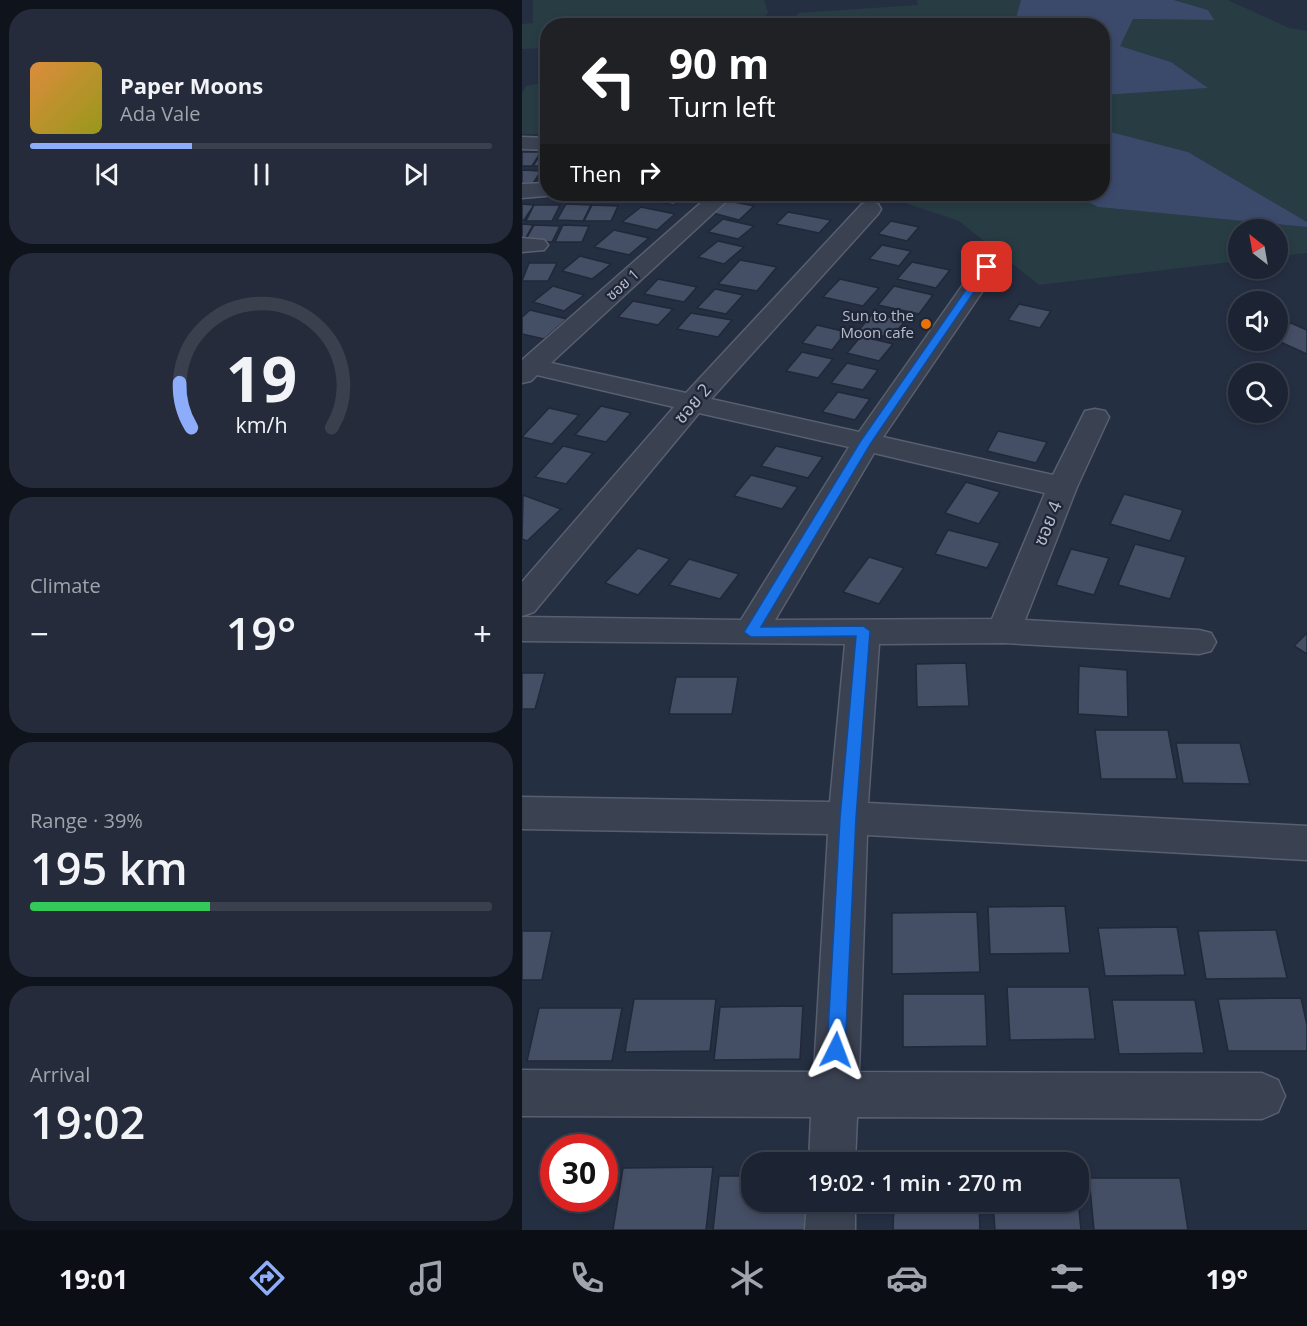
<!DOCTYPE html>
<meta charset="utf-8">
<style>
body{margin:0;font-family:"Open Sans","Noto Sans Thai",sans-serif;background:#252b3a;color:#f1f3f6;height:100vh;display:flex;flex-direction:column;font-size:22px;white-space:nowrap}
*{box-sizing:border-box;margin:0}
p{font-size:20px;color:#a0a4ac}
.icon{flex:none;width:33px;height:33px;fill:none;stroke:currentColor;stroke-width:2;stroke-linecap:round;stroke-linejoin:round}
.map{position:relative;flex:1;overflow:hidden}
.side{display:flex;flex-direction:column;gap:9px;padding:9px;background:#0f131c;width:522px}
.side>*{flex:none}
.top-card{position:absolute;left:18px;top:18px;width:570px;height:183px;border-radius:24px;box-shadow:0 3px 9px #0003,0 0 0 2px #3a404d;background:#202124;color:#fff;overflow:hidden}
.needle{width:39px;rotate:329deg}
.tools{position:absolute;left:706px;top:219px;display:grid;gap:12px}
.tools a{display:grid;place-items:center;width:60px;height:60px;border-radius:50%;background:#1c2332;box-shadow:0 3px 9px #0003,0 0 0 2px #3a404d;font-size:30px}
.speed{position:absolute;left:18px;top:1134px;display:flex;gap:12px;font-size:30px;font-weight:700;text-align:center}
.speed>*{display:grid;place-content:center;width:78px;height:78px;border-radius:50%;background:#1c2332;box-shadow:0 3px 9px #0003,0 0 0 2px #3a404d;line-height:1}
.speed .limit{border:9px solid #d22;background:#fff;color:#111}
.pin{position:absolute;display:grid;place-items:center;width:51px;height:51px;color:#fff;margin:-26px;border-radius:12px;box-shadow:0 3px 9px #0006}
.me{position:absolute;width:66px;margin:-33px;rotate:3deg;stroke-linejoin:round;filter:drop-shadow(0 0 4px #0008)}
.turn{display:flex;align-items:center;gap:21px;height:126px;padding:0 30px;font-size:27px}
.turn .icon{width:78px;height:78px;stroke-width:2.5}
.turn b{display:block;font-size:42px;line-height:51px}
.then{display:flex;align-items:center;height:57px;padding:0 30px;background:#0003;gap:12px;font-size:22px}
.big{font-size:45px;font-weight:600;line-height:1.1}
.side .widget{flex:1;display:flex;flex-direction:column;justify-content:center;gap:9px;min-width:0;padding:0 21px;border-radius:24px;background:#252b3a}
.side .dial{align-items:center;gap:0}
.dial svg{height:156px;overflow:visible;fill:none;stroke:#3a404d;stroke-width:7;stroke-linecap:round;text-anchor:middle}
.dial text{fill:#f1f3f6;stroke:none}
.song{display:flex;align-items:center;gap:18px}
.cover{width:72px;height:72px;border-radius:9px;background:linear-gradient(135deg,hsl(30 70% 55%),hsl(60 70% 35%))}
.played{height:6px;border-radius:3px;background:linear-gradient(90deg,#8dacfa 35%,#3a404d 35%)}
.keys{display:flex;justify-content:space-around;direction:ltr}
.heat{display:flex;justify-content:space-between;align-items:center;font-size:33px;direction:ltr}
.charge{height:9px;border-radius:4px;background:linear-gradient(90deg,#34c759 39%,#3a404d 0)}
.trip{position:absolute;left:219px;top:1152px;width:348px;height:60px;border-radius:24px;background:#1c2332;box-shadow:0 3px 9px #0003,0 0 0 2px #3a404d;font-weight:600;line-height:60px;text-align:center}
.dock{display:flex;height:96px;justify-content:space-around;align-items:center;background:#0b0e14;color:#a0a4ac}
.dock .icon{width:42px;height:42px}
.dock .active{color:#8dacfa}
.dock b{font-size:27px;color:#f1f3f6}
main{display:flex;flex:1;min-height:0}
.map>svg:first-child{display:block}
.green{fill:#273d43}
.water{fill:#3b4a6b}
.building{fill:#444e64;stroke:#202839;stroke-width:1.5}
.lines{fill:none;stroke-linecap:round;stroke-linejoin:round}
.minor-casing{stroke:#585f6f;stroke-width:3}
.minor{fill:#3a4151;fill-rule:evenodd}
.route{fill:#1a73e8;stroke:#114b97;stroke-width:1.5}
.food-dot{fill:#e8710a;stroke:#1e2637;stroke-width:2}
.labels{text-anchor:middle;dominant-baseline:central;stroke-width:4.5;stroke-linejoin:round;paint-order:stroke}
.far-street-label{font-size:15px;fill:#b7bccb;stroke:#1e2637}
.far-poi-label{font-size:15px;fill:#b7bccb;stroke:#1e2637;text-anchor:end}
.street-label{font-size:18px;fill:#b7bccb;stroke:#1e2637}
</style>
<main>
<section class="side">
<div class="widget">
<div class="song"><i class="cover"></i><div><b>Paper Moons</b><p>Ada Vale</p></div></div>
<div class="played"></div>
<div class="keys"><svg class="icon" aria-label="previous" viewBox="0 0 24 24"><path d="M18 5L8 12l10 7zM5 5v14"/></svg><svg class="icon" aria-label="pause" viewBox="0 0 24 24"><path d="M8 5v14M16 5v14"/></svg><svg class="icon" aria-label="next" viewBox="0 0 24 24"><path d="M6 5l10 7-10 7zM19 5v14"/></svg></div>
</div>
<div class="widget dial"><svg viewBox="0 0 100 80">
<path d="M14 69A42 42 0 1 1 86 69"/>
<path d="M14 69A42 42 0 0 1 8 46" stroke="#8dacfa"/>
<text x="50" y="56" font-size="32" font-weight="700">19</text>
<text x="50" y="72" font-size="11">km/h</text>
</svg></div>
<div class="widget"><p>Climate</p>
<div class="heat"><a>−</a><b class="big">19°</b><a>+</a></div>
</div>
<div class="widget"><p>Range · 39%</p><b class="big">195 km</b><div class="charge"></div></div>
<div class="widget"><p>Arrival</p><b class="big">19:02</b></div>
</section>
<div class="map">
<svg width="785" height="1230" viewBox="0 0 785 1230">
<rect width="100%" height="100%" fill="#252f42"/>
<g class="green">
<polygon points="11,0 242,0 246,13 234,25 26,26 25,48 0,49 0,24 11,23"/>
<polygon points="395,0 499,0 492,25 270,26 276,13 396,5"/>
<polygon points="652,0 706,0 767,28 785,31 785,222 666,152 581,130 581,95 685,88 649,62 597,46 611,19 691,20 686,10"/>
<polygon points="25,82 25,134 0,134 0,94 4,86"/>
<polygon points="356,194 550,194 577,207 785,227 785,253 756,256 756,230 717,230 717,261 517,285 437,221"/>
</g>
<g class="water">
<polygon points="499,0 652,0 686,10 692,20 611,19 598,46 649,62 686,88 581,95 580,26 492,25"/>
<polygon points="581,130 666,152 785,222 785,227 576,207 550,194 580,194"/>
</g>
<g class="building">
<polygon points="0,152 19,152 10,166 0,166"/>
<polygon points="20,152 26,152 26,166 11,166"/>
<polygon points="22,169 26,169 26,184 14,183"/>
<polygon points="0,170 19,171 10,185 0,185"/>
<polygon points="124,194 166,194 152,205 119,198"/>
<polygon points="202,200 232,206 217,220 187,212"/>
<polygon points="0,204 12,205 2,220 0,220"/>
<polygon points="44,204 69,205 61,221 35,220"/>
<polygon points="12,205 38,205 30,221 4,221"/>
<polygon points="70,205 96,206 89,221 62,221"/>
<polygon points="119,207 153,214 135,230 100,222"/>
<polygon points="266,212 309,220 297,233 254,224"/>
<polygon points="201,219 232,226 216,239 186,232"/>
<polygon points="369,221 397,227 385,241 356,234"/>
<polygon points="0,224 11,225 2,241 0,241"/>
<polygon points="12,225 38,226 30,242 3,241"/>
<polygon points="41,225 67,226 60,242 33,242"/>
<polygon points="92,230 127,238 107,255 72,247"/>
<polygon points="196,241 222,247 202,264 176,257"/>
<polygon points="360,245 389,251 377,266 347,259"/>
<polygon points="58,256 89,264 70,279 40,271"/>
<polygon points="218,260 255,267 235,291 196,284"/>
<polygon points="390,262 428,270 414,288 375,279"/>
<polygon points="7,263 35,263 26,281 0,281"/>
<polygon points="136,279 175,287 162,302 122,294"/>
<polygon points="318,279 357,288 341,306 301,297"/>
<polygon points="31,286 62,295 42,311 11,302"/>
<polygon points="372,286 411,295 397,314 356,305"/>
<polygon points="193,289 221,295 204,314 175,308"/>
<polygon points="111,301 151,309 136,325 96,317"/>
<polygon points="497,304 529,311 518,328 486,320"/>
<polygon points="8,310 45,319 22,339 0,334 0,317"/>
<polygon points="169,313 210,320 196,337 155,329"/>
<polygon points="351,313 383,321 369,338 337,330"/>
<polygon points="769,323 785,330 785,354 754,340 756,340 756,332"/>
<polygon points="295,325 324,332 310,350 280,343"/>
<polygon points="339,336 371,344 357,361 325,353"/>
<polygon points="280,352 311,359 296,378 264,371"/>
<polygon points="325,363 356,370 341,390 309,383"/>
<polygon points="316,392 348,399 333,420 300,412"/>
<polygon points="79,406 109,413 84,442 53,435"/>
<polygon points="27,408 57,415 30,444 0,437"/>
<polygon points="476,431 525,442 514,463 465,451"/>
<polygon points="41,446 71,453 44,484 13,477"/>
<polygon points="254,446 301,457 286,478 239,466"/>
<polygon points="229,475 276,487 260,509 212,496"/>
<polygon points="444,482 478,492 457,524 423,513"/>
<polygon points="602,494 661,510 648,541 588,524"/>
<polygon points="1,495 39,509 5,541 0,539"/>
<polygon points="426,530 478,543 465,568 413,554"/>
<polygon points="613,544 664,557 648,599 596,585"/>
<polygon points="116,548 148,559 116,595 83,583"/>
<polygon points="549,549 587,558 572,595 534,585"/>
<polygon points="347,557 382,568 357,604 321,592"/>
<polygon points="167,559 217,574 198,599 147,585"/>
<polygon points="785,633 785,654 772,646"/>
<polygon points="444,663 447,706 395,707 394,664"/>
<polygon points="557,666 605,670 606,717 556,714"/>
<polygon points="0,673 23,673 13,709 0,709"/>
<polygon points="154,677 216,677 210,714 147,714"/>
<polygon points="573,730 646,730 655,779 579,779"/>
<polygon points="654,743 718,743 728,784 661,783"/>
<polygon points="543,906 548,953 468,954 466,907"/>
<polygon points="455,912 458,972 370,974 370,913"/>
<polygon points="655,927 663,975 583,976 576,928"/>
<polygon points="754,930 765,978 684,979 676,931"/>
<polygon points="0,931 30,931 20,980 0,980"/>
<polygon points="485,987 567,987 573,1039 488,1040"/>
<polygon points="381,994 463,994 465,1046 381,1047"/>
<polygon points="779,998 785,1025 785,1051 706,1051 696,999"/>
<polygon points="112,999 194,999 188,1051 103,1052"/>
<polygon points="590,1000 673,1000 682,1053 597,1054"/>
<polygon points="281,1006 278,1059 192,1060 198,1007"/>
<polygon points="17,1008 100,1008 90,1061 5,1061"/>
<polygon points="191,1167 184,1230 91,1230 101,1168"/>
<polygon points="197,1176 230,1176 230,1202 287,1202 285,1230 191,1230"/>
<polygon points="567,1178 658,1178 666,1230 572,1230"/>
<polygon points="556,1199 559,1230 473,1230 471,1202 556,1202"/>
<polygon points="372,1202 457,1202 458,1230 371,1230"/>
</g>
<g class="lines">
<defs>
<g id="minor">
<polygon points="0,137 26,138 26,150 0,149"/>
<polygon points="26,183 26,194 34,195 0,198 0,184"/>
<path d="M189,194H212L29,363L164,393L340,204L348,202L356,204L359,209L356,214L189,399L337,432L457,262L465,260L473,262L477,267L361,437L531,475L563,411L573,409L583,411L587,417L555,487L503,620L677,630L689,633L694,642L689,651L677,654L482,643L357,644L346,803L785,826V860L345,835L337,1072L740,1073L756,1080L763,1096L756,1112L740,1119L335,1117L333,1162H287L289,1117L0,1116V1070L292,1072L306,834L0,829V797L308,802L323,644L0,641V617L219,620L327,447L177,413L12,612L0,616V582L152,407L15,375L9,381L0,383V360ZM352,453L523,493L470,619L253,620Z"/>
<polygon points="0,238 22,240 26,245 22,250 0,252"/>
<polygon points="285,1202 333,1202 333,1230 283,1230"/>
</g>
</defs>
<use href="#minor" class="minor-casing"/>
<use href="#minor" class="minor"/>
</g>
<polygon class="route" points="461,265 469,267 349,443 239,627 341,626 348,631 334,818 323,1050 321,1056 314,1059 308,1056 305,1050 318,818 334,636 229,637 222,632 338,442"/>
<circle class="food-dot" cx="404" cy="324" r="6"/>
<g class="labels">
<g class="far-street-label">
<text transform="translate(100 284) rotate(-42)">ซอย 1</text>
</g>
<g class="far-poi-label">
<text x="392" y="315">Sun to the<tspan x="392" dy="17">Moon cafe</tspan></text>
</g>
<g class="street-label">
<text transform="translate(170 403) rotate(-49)">ซอย 2</text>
<text transform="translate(525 523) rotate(-68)">ซอย 4</text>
</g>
</g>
</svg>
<div class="tools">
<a><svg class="needle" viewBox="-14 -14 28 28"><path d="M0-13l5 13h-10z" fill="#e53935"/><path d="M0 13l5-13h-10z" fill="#a0a4ac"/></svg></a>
<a><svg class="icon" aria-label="sound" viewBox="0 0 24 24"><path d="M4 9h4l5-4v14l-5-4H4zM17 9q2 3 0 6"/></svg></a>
<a><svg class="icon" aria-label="search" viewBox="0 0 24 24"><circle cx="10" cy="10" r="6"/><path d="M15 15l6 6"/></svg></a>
</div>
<div class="speed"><div class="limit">30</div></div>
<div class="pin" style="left:465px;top:267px;background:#d93025"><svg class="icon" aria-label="arrive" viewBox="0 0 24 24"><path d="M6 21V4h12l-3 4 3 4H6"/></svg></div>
<svg class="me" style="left:314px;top:1050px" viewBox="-20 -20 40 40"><path d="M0-17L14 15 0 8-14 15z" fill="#1a73e8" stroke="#fff" stroke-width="4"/></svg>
<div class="trip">19:02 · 1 min · 270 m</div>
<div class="top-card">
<div class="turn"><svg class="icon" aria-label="left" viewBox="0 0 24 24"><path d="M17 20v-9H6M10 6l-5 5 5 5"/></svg><div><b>90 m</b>Turn left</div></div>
<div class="then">Then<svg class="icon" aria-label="right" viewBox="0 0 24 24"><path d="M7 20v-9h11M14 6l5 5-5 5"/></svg></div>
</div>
</div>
</main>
<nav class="dock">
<b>19:01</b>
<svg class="icon active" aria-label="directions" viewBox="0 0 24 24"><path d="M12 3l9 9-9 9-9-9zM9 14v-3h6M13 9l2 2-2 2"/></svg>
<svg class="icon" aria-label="music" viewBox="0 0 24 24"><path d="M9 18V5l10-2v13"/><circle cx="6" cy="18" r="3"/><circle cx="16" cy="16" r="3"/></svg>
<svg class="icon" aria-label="phone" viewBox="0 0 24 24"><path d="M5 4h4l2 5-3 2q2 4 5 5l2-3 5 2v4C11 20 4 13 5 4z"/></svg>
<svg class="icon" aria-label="climate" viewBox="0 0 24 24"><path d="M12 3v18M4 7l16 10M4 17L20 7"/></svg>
<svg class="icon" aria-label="car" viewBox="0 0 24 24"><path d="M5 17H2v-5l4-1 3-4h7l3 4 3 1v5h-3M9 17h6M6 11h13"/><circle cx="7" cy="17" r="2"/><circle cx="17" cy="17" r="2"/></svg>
<svg class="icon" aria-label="filters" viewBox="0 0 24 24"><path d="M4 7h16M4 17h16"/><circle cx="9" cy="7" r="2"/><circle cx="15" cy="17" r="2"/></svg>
<b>19°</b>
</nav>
